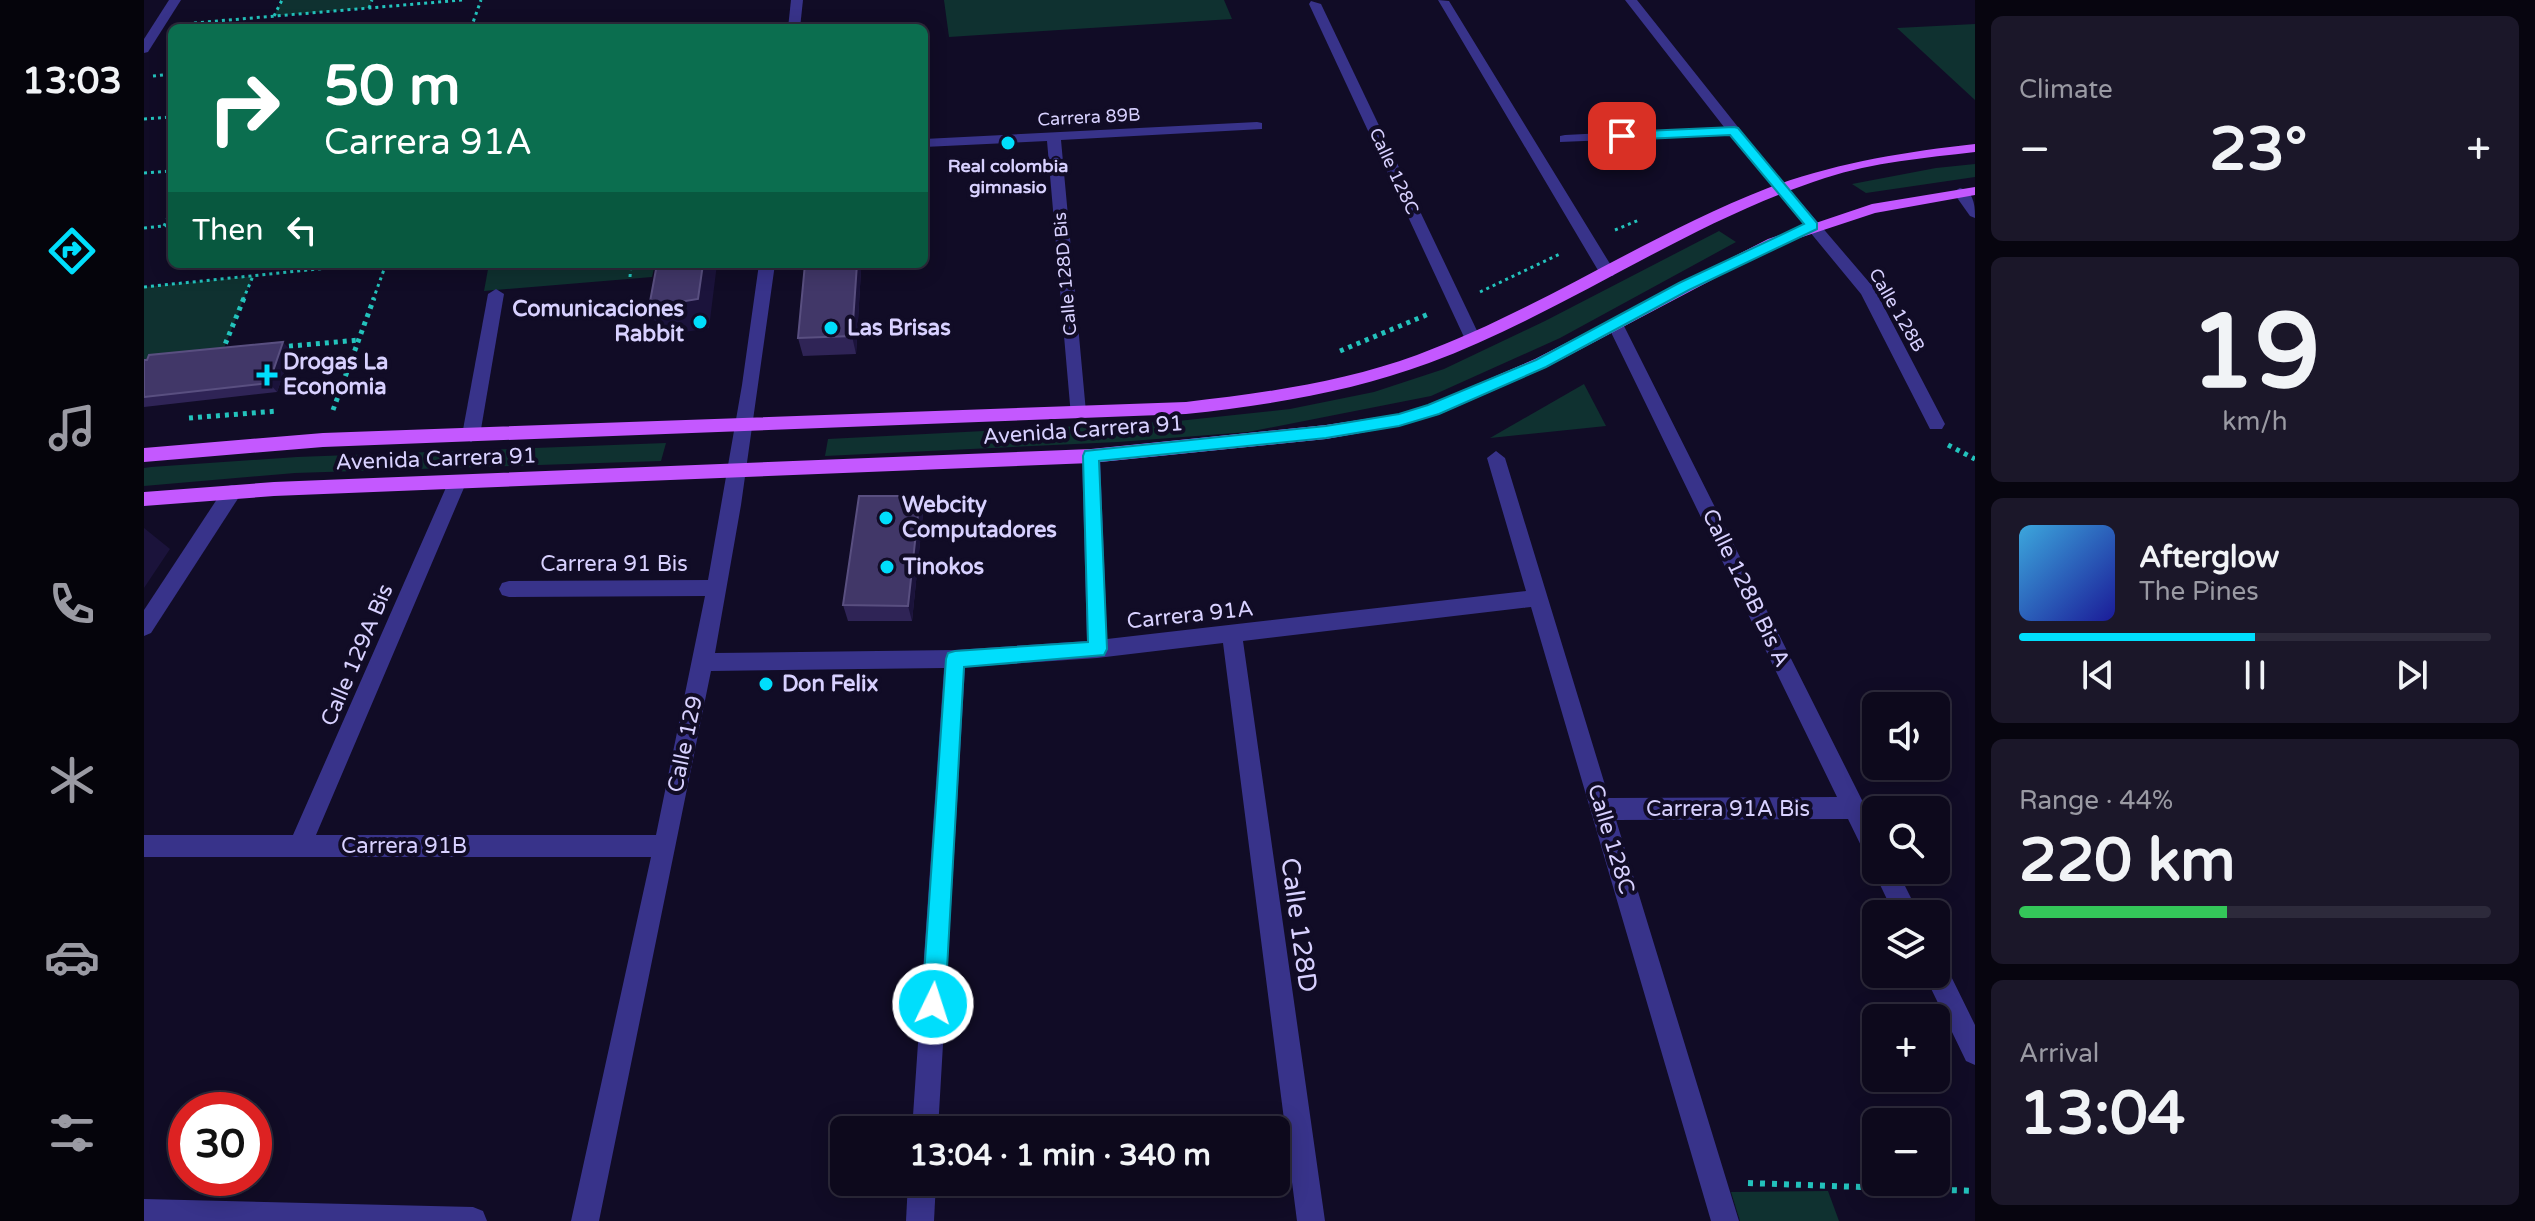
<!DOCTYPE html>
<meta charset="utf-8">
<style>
body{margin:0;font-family:"Varela Round",sans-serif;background:#1b1729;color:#f1f3f6;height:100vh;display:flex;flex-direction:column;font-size:30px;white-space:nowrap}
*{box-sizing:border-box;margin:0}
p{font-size:26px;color:#9a9aa3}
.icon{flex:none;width:44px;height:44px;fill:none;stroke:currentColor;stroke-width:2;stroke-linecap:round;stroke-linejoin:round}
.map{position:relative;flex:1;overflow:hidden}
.drawer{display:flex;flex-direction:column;gap:16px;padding:16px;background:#07050f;width:560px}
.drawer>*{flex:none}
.guide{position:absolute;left:24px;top:24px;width:760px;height:244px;border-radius:12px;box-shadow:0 4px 20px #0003,0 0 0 2px #2d2a3b;background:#0b6e4f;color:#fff;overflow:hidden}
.tools{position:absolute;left:1718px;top:692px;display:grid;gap:16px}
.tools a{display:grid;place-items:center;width:88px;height:88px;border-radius:12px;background:#0d091c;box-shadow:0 4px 20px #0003,0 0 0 2px #2d2a3b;font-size:40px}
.speed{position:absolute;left:24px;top:1092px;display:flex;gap:16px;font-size:40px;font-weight:700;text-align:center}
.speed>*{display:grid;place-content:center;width:104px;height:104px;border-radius:50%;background:#0d091c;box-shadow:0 4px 20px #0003,0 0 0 2px #2d2a3b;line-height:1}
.speed .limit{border:12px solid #d22;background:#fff;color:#111}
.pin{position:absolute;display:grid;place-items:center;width:68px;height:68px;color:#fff;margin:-34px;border-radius:16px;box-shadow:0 4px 12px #0006}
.me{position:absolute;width:88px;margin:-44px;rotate:4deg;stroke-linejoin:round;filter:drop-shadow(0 0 6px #0008)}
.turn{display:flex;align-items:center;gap:28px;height:168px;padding:0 24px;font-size:36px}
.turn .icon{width:104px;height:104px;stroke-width:2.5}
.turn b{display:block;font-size:56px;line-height:68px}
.then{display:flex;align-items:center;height:76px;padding:0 24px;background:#0003;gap:16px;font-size:30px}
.big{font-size:60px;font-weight:700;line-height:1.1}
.drawer .tile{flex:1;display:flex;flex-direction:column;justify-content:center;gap:12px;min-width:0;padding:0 28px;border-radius:12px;background:#1b1729}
.drawer .dial{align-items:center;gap:0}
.dial b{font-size:104px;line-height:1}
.song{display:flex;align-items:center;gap:24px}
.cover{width:96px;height:96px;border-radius:12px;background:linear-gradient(135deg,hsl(200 70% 55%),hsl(240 70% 35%))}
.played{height:8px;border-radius:4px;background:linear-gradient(90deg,#00defc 50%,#2d2a3b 50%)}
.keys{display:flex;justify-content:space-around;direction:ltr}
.heat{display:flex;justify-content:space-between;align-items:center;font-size:44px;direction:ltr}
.charge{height:12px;border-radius:6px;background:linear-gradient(90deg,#34c759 44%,#2d2a3b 0)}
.trip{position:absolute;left:686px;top:1116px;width:460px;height:80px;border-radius:12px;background:#0d091c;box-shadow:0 4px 20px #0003,0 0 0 2px #2d2a3b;font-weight:700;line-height:80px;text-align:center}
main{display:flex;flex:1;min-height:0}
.dock{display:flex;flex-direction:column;width:144px;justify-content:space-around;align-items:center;background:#05040b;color:#9a9aa3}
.dock .icon{width:56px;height:56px}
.dock .active{color:#00defc}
.dock b{font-size:36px;color:#f1f3f6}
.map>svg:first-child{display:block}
.green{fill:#0f3130}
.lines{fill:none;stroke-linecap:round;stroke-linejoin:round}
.path-far2{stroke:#23c2bc;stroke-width:3;stroke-dasharray:3 4;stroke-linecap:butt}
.path-far1{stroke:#23c2bc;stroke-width:5;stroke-dasharray:4 5;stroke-linecap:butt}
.path{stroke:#23c2bc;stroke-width:6;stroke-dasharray:5 7;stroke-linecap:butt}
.minor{fill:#38338a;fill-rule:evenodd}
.major{fill:#c458ff;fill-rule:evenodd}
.wall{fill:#2f2456}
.shaded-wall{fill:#1b133b}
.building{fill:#413768;stroke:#594f80;stroke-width:2}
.route{fill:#00defc;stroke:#0090a4;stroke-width:2}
.poi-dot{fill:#00defc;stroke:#110c26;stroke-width:3}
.labels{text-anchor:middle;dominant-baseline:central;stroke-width:8;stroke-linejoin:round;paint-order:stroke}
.far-street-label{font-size:18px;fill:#d8d1ff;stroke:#110c26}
.far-poi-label{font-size:18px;font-weight:bold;fill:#d8d1ff;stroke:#110c26}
.poi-label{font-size:22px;font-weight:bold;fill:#d8d1ff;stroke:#110c26;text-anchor:start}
.street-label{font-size:22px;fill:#d8d1ff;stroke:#110c26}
.near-street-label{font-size:26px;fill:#d8d1ff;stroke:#110c26}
</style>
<main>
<nav class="dock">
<b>13:03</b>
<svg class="icon active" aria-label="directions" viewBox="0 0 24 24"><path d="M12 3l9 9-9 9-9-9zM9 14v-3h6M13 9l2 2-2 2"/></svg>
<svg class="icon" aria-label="music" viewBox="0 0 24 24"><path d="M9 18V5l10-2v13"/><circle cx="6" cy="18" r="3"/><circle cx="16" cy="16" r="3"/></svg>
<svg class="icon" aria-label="phone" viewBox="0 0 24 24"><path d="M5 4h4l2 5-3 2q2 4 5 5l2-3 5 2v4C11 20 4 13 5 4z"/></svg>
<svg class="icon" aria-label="climate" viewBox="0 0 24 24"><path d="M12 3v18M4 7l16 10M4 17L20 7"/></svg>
<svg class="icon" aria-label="car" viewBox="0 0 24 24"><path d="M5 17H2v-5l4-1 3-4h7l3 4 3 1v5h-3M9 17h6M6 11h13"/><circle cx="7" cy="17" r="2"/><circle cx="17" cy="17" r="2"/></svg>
<svg class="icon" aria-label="filters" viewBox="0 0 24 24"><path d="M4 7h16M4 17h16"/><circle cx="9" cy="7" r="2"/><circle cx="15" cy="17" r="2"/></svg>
</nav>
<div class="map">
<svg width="1831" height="1221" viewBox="0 0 1831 1221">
<rect width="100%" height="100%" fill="#110c26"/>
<g class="green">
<polygon points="138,0 228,0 225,8 130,16"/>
<polygon points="800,0 1080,0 1088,19 805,37"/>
<polygon points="1831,24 1831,100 1753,28"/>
<polygon points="1831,164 1831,177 1722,193 1708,184 1792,168"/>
<polygon points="1575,231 1592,242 1416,338 1287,396 1104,432 974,442 681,456 684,439 1034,421 1146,409 1230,392 1300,369 1401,321"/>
<polygon points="345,264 511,264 508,277 340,291"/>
<polygon points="109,276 78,353 0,361 0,287"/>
<polygon points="1440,384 1462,426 1346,438"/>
<polygon points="522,443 517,461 151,473 0,486 0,468 7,467 153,457"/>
<polygon points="1684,1191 1695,1221 1596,1221 1587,1192"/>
</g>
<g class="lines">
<g class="path-far2">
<polyline points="225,8 228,0"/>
<polyline points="130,16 138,0"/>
<polyline points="50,23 318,0"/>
<polyline points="327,28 337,0"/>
<polyline points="9,76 28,74"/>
<polyline points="0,119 28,117"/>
<polyline points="0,173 28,171"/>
<polyline points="20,226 28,209"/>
<polyline points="0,228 28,225"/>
<polyline points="1471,230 1495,220"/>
<polyline points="486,277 487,264"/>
<polyline points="0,287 222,264"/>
<polyline points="1336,292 1418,253"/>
<polyline points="99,300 109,276"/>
<polyline points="229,300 242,264"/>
</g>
<g class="path-far1">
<polyline points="136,347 215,340"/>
<polyline points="1196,351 1287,313"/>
<polyline points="78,352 100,298"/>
<polyline points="189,410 230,298"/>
<polyline points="45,418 134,411"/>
<polyline points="1804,445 1831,459"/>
</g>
<polyline class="path" points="1604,1183 1831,1191"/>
<g class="minor">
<polygon points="25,0 37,0 4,52 0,53 0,39"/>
<polygon points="647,0 659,0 656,28 644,28"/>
<polygon points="1294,0 1305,1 1471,272 1469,276 1457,276 1455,272"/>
<polygon points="1481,0 1493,0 1617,156 1730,288 1801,424 1798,429 1786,429 1717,294 1586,135 1416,142 1416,136 1421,135 1580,127"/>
<polygon points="1167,1 1177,4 1336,337 1334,341 1322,341 1320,337 1165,4"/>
<polygon points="1113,122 1118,123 1118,129 917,140 942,412 933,418 927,416 903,141 780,147 780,139"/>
<path d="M1816,188C1830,191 1831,206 1831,218L1826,216L1809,192Z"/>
<polygon points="615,264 631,264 597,505 571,653 811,650 943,641 938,456 947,449 956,456 963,639 1382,591 1343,458 1352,451 1361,458 1465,798 1693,797 1463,324 1465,320 1477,320 1732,828 1732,863 1724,860 1704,819 1472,820 1595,1221 1567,1221 1387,607 1099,641 1181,1221 1153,1221 1079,643 953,658 821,667 794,1130 768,1130 800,668 567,671 455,1221 427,1221 507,857 0,857 0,835 149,835 304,483 313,476 322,483 172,835 512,835 561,596 365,597 358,595 355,589 358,583 365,581 564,580 598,385"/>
<polygon points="352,289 360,294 336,435 327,442 318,435 344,294"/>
<polygon points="88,485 95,487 97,492 95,497 7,633 0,636 0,610 81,487"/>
<polygon points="1732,864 1732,870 1753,870 1775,914 1750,914 1729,870"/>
<polygon points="1792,961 1801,964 1831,1025 1831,1065 1822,1061 1780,974 1792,974"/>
<polygon points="764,1182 792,1182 790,1221 762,1221"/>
<polygon points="0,1199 329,1207 339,1211 343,1221 0,1221"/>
</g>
<g class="major">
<path d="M1831,144V152C1781,158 1730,162 1681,178C1542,223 1422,312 1285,363C1207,392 1125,405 1042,414L179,447L0,462V448L179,433L1042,402C1120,393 1199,382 1273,355C1395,310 1503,235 1624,188C1691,163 1760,152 1831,144Z"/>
<polygon points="1831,187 1831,195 1731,213 1634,245 1403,367 1296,414 1255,426 1182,439 947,463 130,496 0,506 0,492 130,482 947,449 1182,425 1255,414 1285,405 1391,359 1624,239 1728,204"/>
</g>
</g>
<g class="wall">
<polygon points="661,264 738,264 738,269 717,270 712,354 659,356 654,338"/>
<polygon points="147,351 133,392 0,407 0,360"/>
<polygon points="776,496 779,513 768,621 704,621 699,605"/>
</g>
<g class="shaded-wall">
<polygon points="559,264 573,264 565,328 517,336 505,307"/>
<polygon points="713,264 716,264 717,270 712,354 708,336"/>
<polygon points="139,342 147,351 133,392 125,383"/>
<polygon points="776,496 779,513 768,621 764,606"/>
<polygon points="0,528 26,549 0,588"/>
</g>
<g class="building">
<polygon points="513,264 559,264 554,299 505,307"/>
<polygon points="661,264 713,264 708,336 654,338"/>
<polygon points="139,342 125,383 0,397 0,360 3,360 5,355"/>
<polygon points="715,496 776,496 764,606 699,605"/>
</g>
<polygon class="route" points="1590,127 1594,128 1673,223 1673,229 1545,290 1402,367 1295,414 1255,426 1182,438 955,461 963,649 960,655 820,667 801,1004 797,1012 789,1016 781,1012 778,1004 802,659 804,653 811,651 944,642 939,456 941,451 1182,426 1255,414 1284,405 1392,360 1535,283 1660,224 1586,135 1478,140 1471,136 1478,132"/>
<g class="poi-dot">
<circle cx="864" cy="143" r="8"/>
<circle cx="556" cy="322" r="8"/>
<circle cx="687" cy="328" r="8"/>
<path d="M119 363h8v8h8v8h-8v8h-8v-8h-8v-8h8z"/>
<circle cx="742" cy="518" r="8"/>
<circle cx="743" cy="567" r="8"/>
<circle cx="622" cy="684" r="8"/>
</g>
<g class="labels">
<g class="far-street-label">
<text transform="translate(945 117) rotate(-3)">Carrera 89B</text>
<text transform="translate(1250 171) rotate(65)">Calle 128C</text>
<text transform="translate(921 274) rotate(-95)">Calle 128D Bis</text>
<text transform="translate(1753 310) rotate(60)">Calle 128B</text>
</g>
<g class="far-poi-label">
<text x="864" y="166">Real colombia<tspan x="864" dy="21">gimnasio</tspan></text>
</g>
<g class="poi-label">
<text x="540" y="309" text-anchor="end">Comunicaciones<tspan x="540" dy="25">Rabbit</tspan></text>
<text x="703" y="328">Las Brisas</text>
<text x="139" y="362">Drogas La<tspan x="139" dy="25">Economia</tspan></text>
<text x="758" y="505">Webcity<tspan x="758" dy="25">Computadores</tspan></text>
<text x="759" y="567">Tinokos</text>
<text x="638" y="684">Don Felix</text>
</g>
<g class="street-label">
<text transform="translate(939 430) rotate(-4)">Avenida Carrera 91</text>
<text transform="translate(292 459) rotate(-2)">Avenida Carrera 91</text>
<text x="470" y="564">Carrera 91 Bis</text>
<text transform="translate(1602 588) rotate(64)">Calle 128B Bis A</text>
<text transform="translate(1046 615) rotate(-6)">Carrera 91A</text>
<text transform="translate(213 655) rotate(-67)">Calle 129A Bis</text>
<text transform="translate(541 744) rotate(-78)">Calle 129</text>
<text x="1584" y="809">Carrera 91A Bis</text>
<text transform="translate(1467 839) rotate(73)">Calle 128C</text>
<text x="260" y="846">Carrera 91B</text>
</g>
<g class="near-street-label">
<text transform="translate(1155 925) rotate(82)">Calle 128D</text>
</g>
</g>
</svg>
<div class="tools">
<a><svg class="icon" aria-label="sound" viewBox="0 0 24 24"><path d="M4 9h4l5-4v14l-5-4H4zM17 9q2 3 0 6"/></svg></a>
<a><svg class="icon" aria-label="search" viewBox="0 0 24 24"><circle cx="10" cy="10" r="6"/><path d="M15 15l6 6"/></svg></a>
<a><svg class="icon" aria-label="layers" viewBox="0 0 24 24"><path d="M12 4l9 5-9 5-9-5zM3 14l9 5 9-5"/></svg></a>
<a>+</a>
<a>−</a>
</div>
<div class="speed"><div class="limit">30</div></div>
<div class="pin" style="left:1478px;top:136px;background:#d93025"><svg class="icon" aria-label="arrive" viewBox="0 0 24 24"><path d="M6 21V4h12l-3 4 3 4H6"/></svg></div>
<svg class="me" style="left:789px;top:1004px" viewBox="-20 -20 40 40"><circle r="17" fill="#00defc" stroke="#fff" stroke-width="3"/><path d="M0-11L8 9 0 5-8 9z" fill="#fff"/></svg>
<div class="trip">13:04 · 1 min · 340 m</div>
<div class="guide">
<div class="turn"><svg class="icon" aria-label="right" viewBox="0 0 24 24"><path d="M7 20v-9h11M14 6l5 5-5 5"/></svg><div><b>50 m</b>Carrera 91A</div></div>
<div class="then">Then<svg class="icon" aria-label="left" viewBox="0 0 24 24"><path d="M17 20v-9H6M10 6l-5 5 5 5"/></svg></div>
</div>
</div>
<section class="drawer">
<div class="tile"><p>Climate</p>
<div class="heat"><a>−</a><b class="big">23°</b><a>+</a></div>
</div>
<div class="tile dial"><b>19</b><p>km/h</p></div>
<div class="tile">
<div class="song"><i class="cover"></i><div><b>Afterglow</b><p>The Pines</p></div></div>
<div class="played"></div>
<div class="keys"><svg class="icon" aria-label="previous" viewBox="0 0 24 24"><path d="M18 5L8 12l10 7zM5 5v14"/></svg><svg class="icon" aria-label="pause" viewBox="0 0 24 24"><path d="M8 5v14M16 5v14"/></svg><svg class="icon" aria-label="next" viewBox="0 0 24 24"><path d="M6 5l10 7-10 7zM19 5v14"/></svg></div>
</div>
<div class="tile"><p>Range · 44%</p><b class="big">220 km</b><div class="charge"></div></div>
<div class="tile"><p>Arrival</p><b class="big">13:04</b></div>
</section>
</main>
